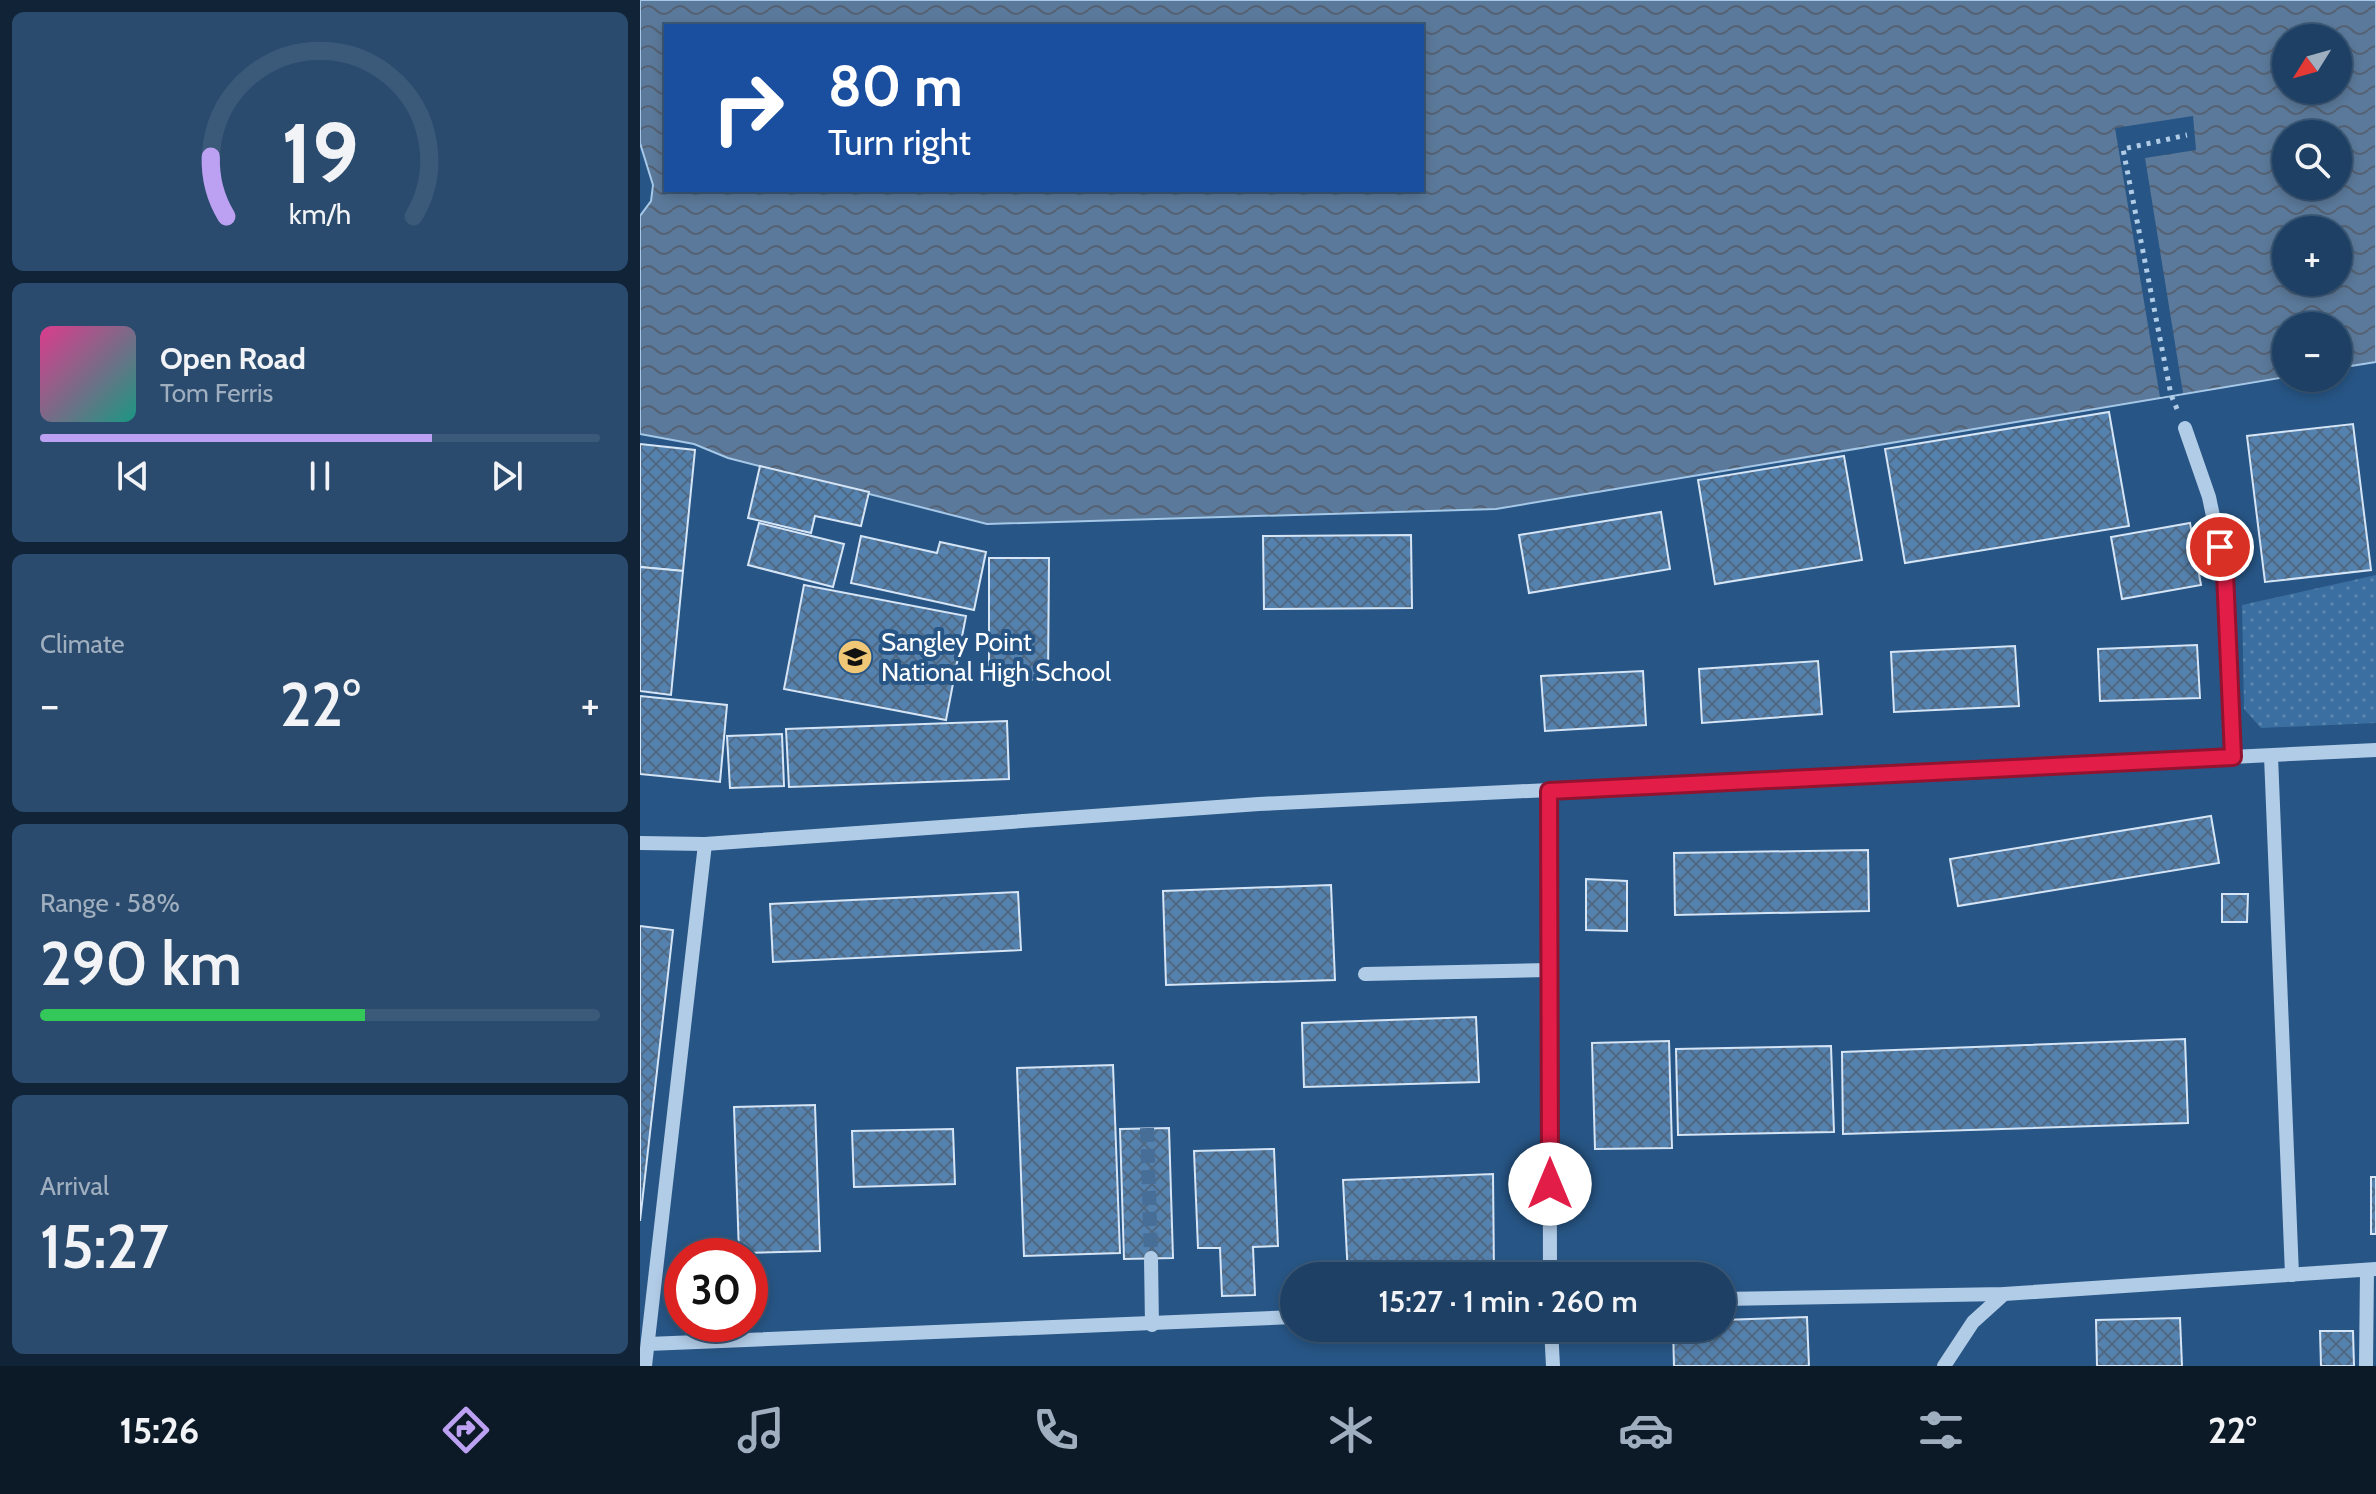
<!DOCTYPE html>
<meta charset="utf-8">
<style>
body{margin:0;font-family:Cabin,sans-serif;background:#2a4b6d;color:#f1f3f6;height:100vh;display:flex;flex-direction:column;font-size:30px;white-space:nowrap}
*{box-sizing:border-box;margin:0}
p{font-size:26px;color:#a0afbf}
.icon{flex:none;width:44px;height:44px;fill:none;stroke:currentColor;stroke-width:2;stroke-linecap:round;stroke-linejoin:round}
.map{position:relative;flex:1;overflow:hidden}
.sheet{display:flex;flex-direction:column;gap:12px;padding:12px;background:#102337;width:640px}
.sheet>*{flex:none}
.top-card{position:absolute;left:24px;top:24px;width:760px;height:168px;border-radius:0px;box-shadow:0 4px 12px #0003,0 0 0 2px #3b5978;background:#1a4fa0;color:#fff;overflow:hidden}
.needle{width:52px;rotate:233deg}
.fabs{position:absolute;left:1632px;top:24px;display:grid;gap:16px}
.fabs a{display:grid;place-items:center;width:80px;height:80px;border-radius:50%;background:#1d4064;box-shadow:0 4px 12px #0003,0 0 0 2px #3b5978;font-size:40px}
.speed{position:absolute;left:24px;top:1238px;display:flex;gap:16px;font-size:40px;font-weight:700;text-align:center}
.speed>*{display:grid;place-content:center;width:104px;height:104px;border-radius:50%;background:#1d4064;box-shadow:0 4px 12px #0003,0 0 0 2px #3b5978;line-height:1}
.speed .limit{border:12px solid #d22;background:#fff;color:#111}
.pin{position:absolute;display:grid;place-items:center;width:68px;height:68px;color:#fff;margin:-34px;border:4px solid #fff;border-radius:50%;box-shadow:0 2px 8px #0007}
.me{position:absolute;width:88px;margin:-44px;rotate:0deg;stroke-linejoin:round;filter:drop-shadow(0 0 6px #0008)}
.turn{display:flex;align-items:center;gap:28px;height:168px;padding:0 32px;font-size:36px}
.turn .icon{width:104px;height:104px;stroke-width:2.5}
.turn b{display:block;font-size:56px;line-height:68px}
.big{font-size:60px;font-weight:600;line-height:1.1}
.sheet .tile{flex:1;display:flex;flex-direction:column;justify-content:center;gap:12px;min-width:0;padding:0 28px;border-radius:12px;background:#2a4b6d}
.sheet .dial{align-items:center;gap:0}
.dial svg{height:208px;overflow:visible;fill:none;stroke:#3b5978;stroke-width:7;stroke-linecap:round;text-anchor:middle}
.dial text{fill:#f1f3f6;stroke:none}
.song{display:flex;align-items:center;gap:24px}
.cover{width:96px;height:96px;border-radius:12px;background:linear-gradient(135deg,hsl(330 70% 55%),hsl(170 70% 35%))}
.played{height:8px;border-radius:4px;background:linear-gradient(90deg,#bca0f2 70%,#3b5978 70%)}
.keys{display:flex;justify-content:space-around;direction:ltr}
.heat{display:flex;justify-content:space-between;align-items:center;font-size:44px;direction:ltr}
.charge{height:12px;border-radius:6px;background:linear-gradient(90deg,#34c759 58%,#3b5978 0)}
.trip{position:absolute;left:640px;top:1262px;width:456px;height:80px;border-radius:40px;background:#1d4064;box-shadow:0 4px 12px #0003,0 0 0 2px #3b5978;font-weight:600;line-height:80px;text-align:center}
.tabs{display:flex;height:128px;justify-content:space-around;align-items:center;background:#0c1a28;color:#a0afbf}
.tabs .icon{width:56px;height:56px}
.tabs .active{color:#bca0f2}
.tabs b{font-size:36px;color:#f1f3f6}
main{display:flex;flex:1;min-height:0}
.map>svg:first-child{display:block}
.park{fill:url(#park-dots)}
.water{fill:url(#water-waves);stroke:#a6c8e8;stroke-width:2;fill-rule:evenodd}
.pier{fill:#275585}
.building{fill:url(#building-cross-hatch);stroke:#d5e5f6;stroke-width:2}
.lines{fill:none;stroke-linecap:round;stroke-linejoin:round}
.minor-tunnel{stroke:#476e97;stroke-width:14;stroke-dasharray:14 7;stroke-linecap:butt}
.path{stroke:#b1cce7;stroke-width:5;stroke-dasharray:4 6;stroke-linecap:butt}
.minor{stroke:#b1cce7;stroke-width:14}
.route-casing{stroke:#92132f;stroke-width:20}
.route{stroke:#e11d48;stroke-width:14}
.labels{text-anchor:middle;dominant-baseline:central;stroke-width:8;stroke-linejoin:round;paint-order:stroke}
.poi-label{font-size:26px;fill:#fff;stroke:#275585;text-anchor:start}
</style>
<main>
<section class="sheet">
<div class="tile dial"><svg viewBox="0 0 100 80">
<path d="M14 69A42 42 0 1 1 86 69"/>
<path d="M14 69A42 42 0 0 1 8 46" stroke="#bca0f2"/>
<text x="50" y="56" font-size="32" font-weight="700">19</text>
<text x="50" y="72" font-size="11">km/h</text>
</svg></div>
<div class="tile">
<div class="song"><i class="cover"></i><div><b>Open Road</b><p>Tom Ferris</p></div></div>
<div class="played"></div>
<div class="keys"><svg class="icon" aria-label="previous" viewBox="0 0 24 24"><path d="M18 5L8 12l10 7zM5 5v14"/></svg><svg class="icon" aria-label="pause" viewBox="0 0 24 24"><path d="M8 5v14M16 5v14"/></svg><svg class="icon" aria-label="next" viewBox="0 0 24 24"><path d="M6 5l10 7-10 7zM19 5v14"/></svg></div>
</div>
<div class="tile"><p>Climate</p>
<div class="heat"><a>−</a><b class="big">22°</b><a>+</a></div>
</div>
<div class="tile"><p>Range · 58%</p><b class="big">290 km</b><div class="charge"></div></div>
<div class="tile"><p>Arrival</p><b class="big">15:27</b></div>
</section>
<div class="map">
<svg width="1736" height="1366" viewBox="0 0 1736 1366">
<defs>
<pattern id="park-dots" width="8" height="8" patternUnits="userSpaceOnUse" patternTransform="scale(2)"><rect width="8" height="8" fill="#3c6fa1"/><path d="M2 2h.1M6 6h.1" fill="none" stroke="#5985af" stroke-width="1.8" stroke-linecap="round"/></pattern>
<pattern id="water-waves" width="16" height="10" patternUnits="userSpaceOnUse" patternTransform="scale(2)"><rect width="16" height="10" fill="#5b799a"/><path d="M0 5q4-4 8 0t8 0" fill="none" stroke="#546273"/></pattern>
<pattern id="building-cross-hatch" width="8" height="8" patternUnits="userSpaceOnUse" patternTransform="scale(2)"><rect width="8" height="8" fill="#5481ae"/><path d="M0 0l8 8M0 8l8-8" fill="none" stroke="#506982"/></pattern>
</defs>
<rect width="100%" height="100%" fill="#275585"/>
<polygon class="park" points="1736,575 1736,723 1621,728 1604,709 1602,605"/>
<path class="water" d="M0,0H1736V362L1698,368V326H1646V377L856,509L347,524L88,458L54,444L0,434V216L11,201L13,185L0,143ZM26,26H782V190H26ZM1646,38H1698V90H1646ZM1646,134H1698V186H1646ZM1646,230H1698V282H1646Z"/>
<polygon class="pier" points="1553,116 1556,150 1505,158 1543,393 1520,397 1475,128"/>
<g class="building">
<polygon points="1469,412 1489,526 1265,563 1245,449"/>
<polygon points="1713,424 1731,570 1625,582 1607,436"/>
<polygon points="0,444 55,450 43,571 0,567"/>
<polygon points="1204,456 1222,560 1075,584 1058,480"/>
<polygon points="120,466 229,492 221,526 175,516 171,533 108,518"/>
<polygon points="1021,512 1030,569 889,593 879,535"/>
<polygon points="119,523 204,544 193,587 108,565"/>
<polygon points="1550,523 1561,585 1482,599 1471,537"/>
<polygon points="771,535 772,608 624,609 623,536"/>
<polygon points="221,536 297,553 300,542 346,552 334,610 211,583"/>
<polygon points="349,558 409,558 408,680 349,679"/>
<polygon points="0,567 43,571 31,695 0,691"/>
<polygon points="164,585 326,616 306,720 144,689"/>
<polygon points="1557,645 1560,698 1460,701 1458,649"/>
<polygon points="1375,646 1379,706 1254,712 1251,652"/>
<polygon points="1178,661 1182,714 1062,723 1059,669"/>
<polygon points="1003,671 1006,725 905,731 901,676"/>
<polygon points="0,696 87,705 80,782 0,774"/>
<polygon points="367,721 369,779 149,787 146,729"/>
<polygon points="142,734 144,786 90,788 87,736"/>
<polygon points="1571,816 1579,863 1318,906 1310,859"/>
<polygon points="1228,850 1229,911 1035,915 1034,853"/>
<polygon points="946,879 987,881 987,931 946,930"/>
<polygon points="691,885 695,980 526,985 523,891"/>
<polygon points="378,892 381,950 133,962 130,904"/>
<polygon points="1582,894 1608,894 1607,922 1582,922"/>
<polygon points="0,926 33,930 0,1221"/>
<polygon points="836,1017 839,1082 664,1087 662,1023"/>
<polygon points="1545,1039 1548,1123 1203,1134 1202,1052"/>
<polygon points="1029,1041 1032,1148 955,1149 952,1043"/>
<polygon points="1191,1046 1194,1132 1038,1135 1036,1049"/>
<polygon points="473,1065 480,1253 384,1256 377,1068"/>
<polygon points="175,1105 180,1251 99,1253 94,1107"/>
<polygon points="529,1128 533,1258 484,1259 480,1129"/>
<polygon points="313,1129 315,1184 214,1187 212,1131"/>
<polygon points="634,1149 638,1246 613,1247 615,1295 582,1296 580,1248 558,1248 554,1151"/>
<polygon points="853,1174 854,1275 708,1276 703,1180"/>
<rect x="1731" y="1177" width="5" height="57"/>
<polygon points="1167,1317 1169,1366 1034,1366 1033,1328 1082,1328 1082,1320"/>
<polygon points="1540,1318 1542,1366 1457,1366 1456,1320"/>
<polygon points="1680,1331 1713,1331 1714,1366 1681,1366"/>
</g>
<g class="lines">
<polyline class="minor-tunnel" points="507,1128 511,1258"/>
<polyline class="path" points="1537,409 1531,395 1483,149 1547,135"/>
<g class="minor">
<polyline points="1545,428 1569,497 1585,573 1593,757"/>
<polyline points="1631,756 1652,1275"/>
<polyline points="909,791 910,1276"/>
<polyline points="0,843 65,844 619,804 1736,750"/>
<polyline points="725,974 910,970"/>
<polyline points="511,1258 512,1325"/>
<polyline points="1082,1299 1364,1294 1736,1269"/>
<polyline points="911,1328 913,1366"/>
<polyline points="8,1344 654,1317"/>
<polyline points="5,1366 65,844"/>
<polyline points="1304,1366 1333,1322 1364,1294"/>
<polyline points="1726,1366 1727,1270"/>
</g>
</g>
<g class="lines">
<defs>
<polyline id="route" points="910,1184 909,791 1593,757 1585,573 1580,547"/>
</defs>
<use href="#route" class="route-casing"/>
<use href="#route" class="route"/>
</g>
<defs>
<symbol id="school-disc" viewBox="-11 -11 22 22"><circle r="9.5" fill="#f0c777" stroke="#275585"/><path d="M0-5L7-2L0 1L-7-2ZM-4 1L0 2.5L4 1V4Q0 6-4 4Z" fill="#111"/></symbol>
</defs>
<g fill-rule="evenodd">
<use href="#school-disc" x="195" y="637" width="40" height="40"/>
</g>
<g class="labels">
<g class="poi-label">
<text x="241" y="642">Sangley Point<tspan x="241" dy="30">National High School</tspan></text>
</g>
</g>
</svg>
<div class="fabs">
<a><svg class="needle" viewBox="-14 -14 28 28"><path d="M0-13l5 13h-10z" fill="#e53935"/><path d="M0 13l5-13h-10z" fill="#a0afbf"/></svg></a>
<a><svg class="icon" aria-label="search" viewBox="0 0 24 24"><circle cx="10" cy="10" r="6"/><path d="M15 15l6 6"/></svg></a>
<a>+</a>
<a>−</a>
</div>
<div class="speed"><div class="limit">30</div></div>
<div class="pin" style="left:1580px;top:547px;background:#d93025"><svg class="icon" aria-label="arrive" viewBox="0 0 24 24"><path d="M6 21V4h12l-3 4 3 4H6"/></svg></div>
<svg class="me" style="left:910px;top:1184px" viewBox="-20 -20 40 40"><circle r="19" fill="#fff"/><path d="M0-13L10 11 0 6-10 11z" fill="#e11d48"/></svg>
<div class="trip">15:27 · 1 min · 260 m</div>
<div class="top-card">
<div class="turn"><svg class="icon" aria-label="right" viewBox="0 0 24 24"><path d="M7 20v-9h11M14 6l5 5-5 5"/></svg><div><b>80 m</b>Turn right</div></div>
</div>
</div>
</main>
<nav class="tabs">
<b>15:26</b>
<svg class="icon active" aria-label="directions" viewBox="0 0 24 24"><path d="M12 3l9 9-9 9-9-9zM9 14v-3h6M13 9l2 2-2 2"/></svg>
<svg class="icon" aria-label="music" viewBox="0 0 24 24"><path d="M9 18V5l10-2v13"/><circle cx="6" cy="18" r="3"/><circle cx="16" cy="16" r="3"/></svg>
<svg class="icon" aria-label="phone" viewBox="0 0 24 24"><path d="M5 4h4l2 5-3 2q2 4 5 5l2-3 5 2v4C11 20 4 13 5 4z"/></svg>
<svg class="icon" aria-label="climate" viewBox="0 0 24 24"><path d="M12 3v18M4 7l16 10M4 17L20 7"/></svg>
<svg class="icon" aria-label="car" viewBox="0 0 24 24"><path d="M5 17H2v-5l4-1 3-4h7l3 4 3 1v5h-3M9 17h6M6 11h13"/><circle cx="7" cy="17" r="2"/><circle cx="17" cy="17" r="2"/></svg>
<svg class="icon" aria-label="filters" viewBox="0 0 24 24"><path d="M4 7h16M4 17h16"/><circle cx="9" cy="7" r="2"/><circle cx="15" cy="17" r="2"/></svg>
<b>22°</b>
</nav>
